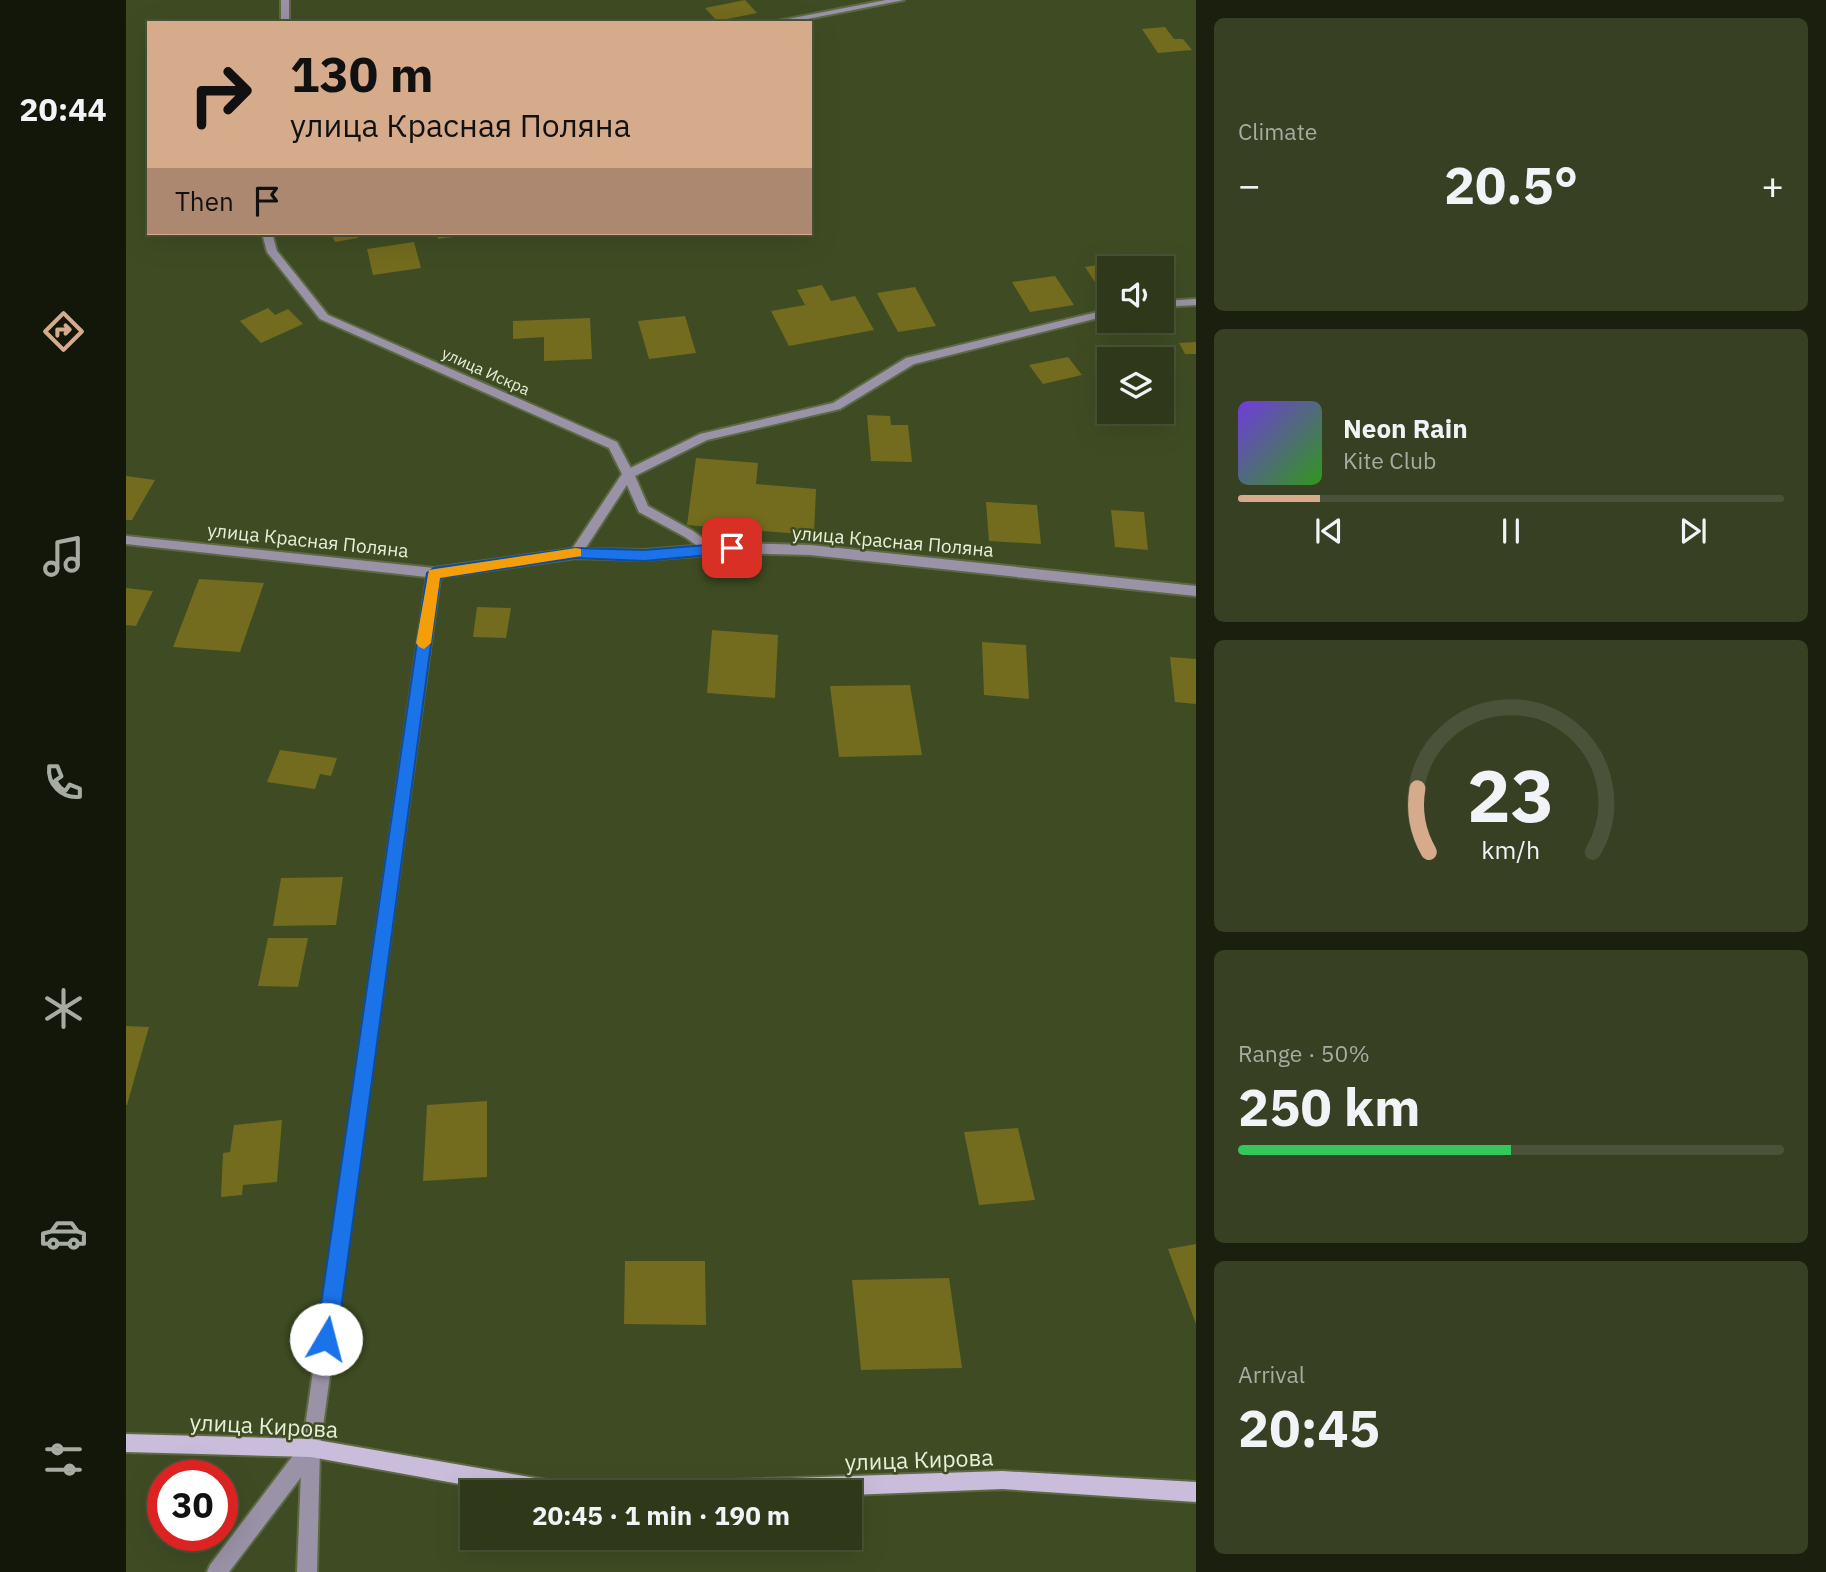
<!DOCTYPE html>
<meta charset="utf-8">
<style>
body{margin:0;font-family:"IBM Plex Sans",sans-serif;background:#374023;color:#f1f3f6;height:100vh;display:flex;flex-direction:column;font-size:26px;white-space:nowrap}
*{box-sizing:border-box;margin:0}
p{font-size:23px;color:#a7aca2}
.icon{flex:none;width:38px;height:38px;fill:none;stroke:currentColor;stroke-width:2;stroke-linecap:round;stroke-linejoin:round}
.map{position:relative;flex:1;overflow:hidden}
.side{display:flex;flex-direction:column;gap:18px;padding:18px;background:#1a1f0e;width:630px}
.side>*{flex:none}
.hud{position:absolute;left:21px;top:21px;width:665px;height:214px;border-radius:0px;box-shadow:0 7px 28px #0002,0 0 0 2px #4a5339;background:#d6ab8b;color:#111;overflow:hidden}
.fabs{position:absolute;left:971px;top:256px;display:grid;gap:14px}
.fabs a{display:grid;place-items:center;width:77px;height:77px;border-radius:0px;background:#2f391a;box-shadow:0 7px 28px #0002,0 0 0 2px #4a5339;font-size:35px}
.speed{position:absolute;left:21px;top:1460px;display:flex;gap:14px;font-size:35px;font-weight:700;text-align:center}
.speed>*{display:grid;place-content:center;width:91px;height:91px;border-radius:50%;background:#2f391a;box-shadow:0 7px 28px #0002,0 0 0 2px #4a5339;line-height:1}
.speed .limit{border:10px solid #d22;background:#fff;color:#111}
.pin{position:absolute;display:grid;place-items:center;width:60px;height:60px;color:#fff;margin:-30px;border-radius:14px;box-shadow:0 4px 10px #0006}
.me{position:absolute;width:77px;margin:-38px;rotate:8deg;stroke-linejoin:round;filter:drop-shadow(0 0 5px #0008)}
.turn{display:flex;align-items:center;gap:24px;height:147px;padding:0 28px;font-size:32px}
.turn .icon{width:91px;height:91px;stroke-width:2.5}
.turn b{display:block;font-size:49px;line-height:60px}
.then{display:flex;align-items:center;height:66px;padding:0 28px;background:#0003;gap:14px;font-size:26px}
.big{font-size:52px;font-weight:800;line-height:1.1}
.side .widget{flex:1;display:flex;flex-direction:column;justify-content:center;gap:10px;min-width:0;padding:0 24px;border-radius:10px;background:#374023}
.side .dial{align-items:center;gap:0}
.dial svg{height:182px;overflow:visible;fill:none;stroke:#4a5339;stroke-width:7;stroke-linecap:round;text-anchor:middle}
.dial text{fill:#f1f3f6;stroke:none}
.song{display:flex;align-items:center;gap:21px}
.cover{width:84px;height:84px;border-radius:10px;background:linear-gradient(135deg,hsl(260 70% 55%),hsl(110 70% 35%))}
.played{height:7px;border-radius:4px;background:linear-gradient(90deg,#d6ab8b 15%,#4a5339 15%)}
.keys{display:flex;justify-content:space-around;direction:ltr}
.heat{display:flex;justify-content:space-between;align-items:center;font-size:38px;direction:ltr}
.charge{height:10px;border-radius:5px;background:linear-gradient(90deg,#34c759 50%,#4a5339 0)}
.trip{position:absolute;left:334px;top:1480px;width:402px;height:70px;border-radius:0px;background:#2f391a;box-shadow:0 7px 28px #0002,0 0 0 2px #4a5339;font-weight:800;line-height:70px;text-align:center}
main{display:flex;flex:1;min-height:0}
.tab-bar{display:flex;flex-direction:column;width:126px;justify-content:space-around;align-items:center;background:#13170a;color:#a7aca2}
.tab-bar .icon{width:49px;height:49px}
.tab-bar .active{color:#d6ab8b}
.tab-bar b{font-size:32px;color:#f1f3f6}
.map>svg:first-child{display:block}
.building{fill:#736b1e}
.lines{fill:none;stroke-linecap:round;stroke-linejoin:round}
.lane-casing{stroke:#5d6944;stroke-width:4}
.street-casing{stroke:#5d6944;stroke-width:4}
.secondary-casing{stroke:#5d6944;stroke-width:4}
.lane{fill:#9a92a6;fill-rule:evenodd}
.street{fill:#9a92a6;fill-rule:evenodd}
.secondary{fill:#c9bddb;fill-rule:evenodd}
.route{fill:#1a73e8;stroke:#114b97;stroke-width:2}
.slow{fill:#f59e0b}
.labels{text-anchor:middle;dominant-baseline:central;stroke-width:5;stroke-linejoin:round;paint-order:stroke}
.far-street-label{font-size:16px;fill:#e7efd8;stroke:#3f4c23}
.street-label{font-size:19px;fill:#e7efd8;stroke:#3f4c23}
.near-street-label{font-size:23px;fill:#e7efd8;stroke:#3f4c23}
</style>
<main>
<nav class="tab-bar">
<b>20:44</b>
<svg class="icon active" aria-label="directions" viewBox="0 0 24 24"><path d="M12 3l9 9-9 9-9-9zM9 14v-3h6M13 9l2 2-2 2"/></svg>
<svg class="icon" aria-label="music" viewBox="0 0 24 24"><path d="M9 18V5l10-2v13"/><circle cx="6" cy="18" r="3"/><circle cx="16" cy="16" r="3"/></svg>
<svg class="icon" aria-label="phone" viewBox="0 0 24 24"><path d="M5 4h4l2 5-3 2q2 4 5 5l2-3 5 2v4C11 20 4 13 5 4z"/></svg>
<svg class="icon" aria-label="climate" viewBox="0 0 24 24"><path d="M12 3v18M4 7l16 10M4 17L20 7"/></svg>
<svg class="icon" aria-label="car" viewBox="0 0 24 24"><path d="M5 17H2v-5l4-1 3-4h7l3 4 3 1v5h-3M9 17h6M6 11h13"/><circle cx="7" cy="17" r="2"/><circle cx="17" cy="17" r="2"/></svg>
<svg class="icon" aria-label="filters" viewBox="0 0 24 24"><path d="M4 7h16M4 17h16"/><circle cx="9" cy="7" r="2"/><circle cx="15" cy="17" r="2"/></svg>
</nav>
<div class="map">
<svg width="1070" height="1572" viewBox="0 0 1070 1572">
<rect width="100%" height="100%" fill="#3f4c23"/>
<g class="building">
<polygon points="619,0 631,13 591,21 579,8"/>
<polygon points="1039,27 1048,39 1057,39 1066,50 1032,53 1016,29"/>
<polygon points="205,233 230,233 232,238 209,242"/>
<polygon points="311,233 341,233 341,235 312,239"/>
<polygon points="288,242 295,268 247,275 241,249"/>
<polygon points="1022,257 1030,268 984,268 984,295 978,296 959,267"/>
<polygon points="929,276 948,305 904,312 886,282"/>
<polygon points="696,285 705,301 729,296 748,330 663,346 645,311 679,305 671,290"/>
<polygon points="789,287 810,326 772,332 751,293"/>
<polygon points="142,308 149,315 162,309 177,324 135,343 114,321"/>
<polygon points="559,316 570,353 523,359 512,321"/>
<polygon points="464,318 466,359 418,361 418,337 387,339 387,321"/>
<polygon points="1070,342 1070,354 1059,354 1053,343"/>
<polygon points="942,357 956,375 917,384 903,365"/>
<polygon points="741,415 764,416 765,425 782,425 786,462 745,461"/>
<polygon points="570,458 632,463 630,484 690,489 688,535 561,525"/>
<polygon points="0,476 29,480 6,520 0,520"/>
<polygon points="860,502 911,505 915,544 863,541"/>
<polygon points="985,510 1018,512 1022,550 989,547"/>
<polygon points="73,579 138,583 114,652 47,647"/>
<polygon points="0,588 27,591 10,626 0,625"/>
<polygon points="351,607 385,608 380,638 347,637"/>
<polygon points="586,630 652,635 649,698 581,693"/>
<polygon points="856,642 900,645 903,699 858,695"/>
<polygon points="1044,657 1070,659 1070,704 1049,702"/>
<polygon points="784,685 796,755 713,757 704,686"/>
<polygon points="154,750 211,758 205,776 194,774 189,789 141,782"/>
<polygon points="217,877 210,925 147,926 155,878"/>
<polygon points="142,938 182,938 172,987 132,986"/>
<polygon points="0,1026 23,1027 1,1105 0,1105"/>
<polygon points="361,1101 361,1177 297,1181 301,1105"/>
<polygon points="156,1120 151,1182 117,1185 116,1195 95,1197 97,1153 104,1152 108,1125"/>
<polygon points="892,1128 909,1200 853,1205 838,1132"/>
<polygon points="1070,1244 1070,1324 1042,1249"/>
<polygon points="499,1261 579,1261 580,1325 498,1324"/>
<polygon points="823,1278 836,1368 735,1370 726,1280"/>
</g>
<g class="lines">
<defs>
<g id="lane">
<polygon points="1070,299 1070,305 1036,307 1036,301"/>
<polygon points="984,309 984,315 788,364 714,409 581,440 509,476 522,506 567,531 589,547 591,550 589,553 581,553 559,537 513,512 496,474 498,471 574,434 707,403 780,358"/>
<polygon points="185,1439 192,1441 194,1448 192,1455 103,1572 81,1572 84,1565 178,1441"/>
</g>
<g id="street">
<rect x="155" y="0" width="8" height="23"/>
<polygon points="760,0 778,0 661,23 641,23"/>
<polygon points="136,233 146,233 151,251 202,315 491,442 508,474 459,549 518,550 606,543 684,545 1070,586 1070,596 684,555 606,553 518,560 450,558 314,577 194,1448 191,1572 171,1572 176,1448 301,577 0,544 0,536 308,568 446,549 496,474 483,448 194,319 141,252"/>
</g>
<g id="secondary">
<polygon points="0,1434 185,1439 438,1483 445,1486 447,1493 383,1493 185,1457 0,1452"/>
<polygon points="876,1471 1070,1482 1070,1502 876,1489 724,1495 724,1493 509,1493 511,1486 518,1483"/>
</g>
</defs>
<use href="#lane" class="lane-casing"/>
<use href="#street" class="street-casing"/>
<use href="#secondary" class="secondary-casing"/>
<use href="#lane" class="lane"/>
<use href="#street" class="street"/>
<use href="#secondary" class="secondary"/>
</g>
<polygon class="route" points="606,543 613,548 606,553 518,561 450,558 314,578 211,1339 208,1346 200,1349 193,1346 190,1339 301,573 308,568 450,548 518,550"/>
<polygon class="slow" points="450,548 455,549 455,556 314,578 305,643 298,649 293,647 290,643 303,570"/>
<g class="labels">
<g class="far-street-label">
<text transform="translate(360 371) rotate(24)">улица Искра</text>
</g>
<g class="street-label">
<text transform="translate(182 540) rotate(6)">улица Красная Поляна</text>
<text transform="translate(767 541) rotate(5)">улица Красная Поляна</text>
</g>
<g class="near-street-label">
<text transform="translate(138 1425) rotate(3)">улица Кирова</text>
<text transform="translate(793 1459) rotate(-2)">улица Кирова</text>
</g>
</g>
</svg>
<div class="fabs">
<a><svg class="icon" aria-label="sound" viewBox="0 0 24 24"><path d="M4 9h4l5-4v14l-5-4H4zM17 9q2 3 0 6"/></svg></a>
<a><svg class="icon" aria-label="layers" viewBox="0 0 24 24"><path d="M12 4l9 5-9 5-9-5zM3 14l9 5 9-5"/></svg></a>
</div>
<div class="speed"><div class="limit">30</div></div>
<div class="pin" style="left:606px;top:548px;background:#d93025"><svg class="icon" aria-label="arrive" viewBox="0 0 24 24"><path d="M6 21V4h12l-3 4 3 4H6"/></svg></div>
<svg class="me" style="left:200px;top:1339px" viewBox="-20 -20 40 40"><circle r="19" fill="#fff"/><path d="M0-13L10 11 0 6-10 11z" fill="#1a73e8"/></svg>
<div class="trip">20:45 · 1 min · 190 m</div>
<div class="hud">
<div class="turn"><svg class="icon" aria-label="right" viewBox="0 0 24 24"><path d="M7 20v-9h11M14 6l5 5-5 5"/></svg><div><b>130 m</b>улица Красная Поляна</div></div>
<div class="then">Then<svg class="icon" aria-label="arrive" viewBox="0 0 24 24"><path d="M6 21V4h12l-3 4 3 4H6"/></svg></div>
</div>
</div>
<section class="side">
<div class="widget"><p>Climate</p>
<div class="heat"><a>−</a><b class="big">20.5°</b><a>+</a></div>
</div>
<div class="widget">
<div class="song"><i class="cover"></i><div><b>Neon Rain</b><p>Kite Club</p></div></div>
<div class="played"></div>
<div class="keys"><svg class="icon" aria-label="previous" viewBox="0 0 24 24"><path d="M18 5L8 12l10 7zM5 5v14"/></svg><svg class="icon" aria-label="pause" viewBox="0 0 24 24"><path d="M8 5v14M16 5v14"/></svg><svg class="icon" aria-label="next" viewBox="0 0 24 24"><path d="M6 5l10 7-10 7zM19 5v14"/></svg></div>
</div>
<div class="widget dial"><svg viewBox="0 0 100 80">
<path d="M14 69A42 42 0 1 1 86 69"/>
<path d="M14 69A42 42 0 0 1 9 41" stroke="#d6ab8b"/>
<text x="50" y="56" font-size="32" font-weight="700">23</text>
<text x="50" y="72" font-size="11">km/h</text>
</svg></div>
<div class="widget"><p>Range · 50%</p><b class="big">250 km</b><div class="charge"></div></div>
<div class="widget"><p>Arrival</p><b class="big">20:45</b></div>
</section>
</main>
